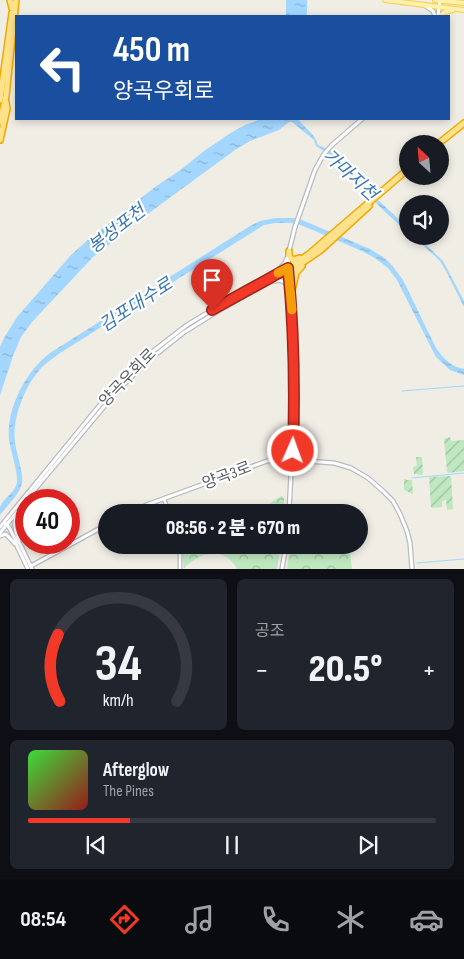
<!DOCTYPE html>
<html lang="ko">
<meta charset="utf-8">
<style>
body{margin:0;font-family:"Sofia Sans Condensed","Noto Sans KR",sans-serif;background:#20242c;color:#f1f3f6;height:100vh;display:flex;flex-direction:column;font-size:19px;white-space:nowrap}
*{box-sizing:border-box;margin:0}
p{font-size:16px;color:#9ea1a6}
.icon{flex:none;width:28px;height:28px;fill:none;stroke:currentColor;stroke-width:2;stroke-linecap:round;stroke-linejoin:round}
.map{position:relative;height:569px;overflow:hidden}
.sheet{display:flex;flex-direction:column;gap:10px;padding:10px;background:#0d0f14;flex:1}
.sheet>*{flex:none}
.banner{position:absolute;left:15px;top:15px;width:435px;height:105px;border-radius:0px;box-shadow:0 2px 8px #0003;background:#1a4fa0;color:#fff;overflow:hidden}
.needle{width:32px;rotate:334deg}
.tools{position:absolute;left:399px;top:135px;display:grid;gap:10px}
.tools a{display:grid;place-items:center;width:50px;height:50px;border-radius:50%;background:#171b24;box-shadow:0 2px 8px #0003;font-size:25px}
.speed{position:absolute;left:15px;top:489px;display:flex;gap:10px;font-size:25px;font-weight:700;text-align:center}
.speed>*{display:grid;place-content:center;width:65px;height:65px;border-radius:50%;background:#171b24;box-shadow:0 2px 8px #0003;line-height:1}
.speed .limit{border:8px solid #d22;background:#fff;color:#111}
.pin{position:absolute;display:grid;place-items:center;width:42px;height:42px;color:#fff;margin:-51px -21px;border-radius:50% 50% 50% 0;rotate:-45deg;box-shadow:0 0 5px #0007}
.pin .icon{rotate:45deg}
.me{position:absolute;width:55px;margin:-28px;rotate:2deg;stroke-linejoin:round;filter:drop-shadow(0 0 4px #0008)}
.turn{display:flex;align-items:center;gap:18px;height:105px;padding:0 15px;font-size:22px}
.turn .icon{width:65px;height:65px;stroke-width:2.5}
.turn b{display:block;font-size:35px;line-height:42px}
.big{font-size:38px;font-weight:800;line-height:1.1}
.sheet .card{flex:1;display:flex;flex-direction:column;justify-content:center;gap:8px;min-width:0;padding:0 18px;border-radius:8px;background:#20242c}
.sheet .dial{align-items:center;gap:0}
.dial svg{height:130px;overflow:visible;fill:none;stroke:#363941;stroke-width:7;stroke-linecap:round;text-anchor:middle}
.dial text{fill:#f1f3f6;stroke:none}
.song{display:flex;align-items:center;gap:15px}
.cover{width:60px;height:60px;border-radius:8px;background:linear-gradient(135deg,hsl(120 70% 55%),hsl(0 70% 35%))}
.played{height:5px;border-radius:2px;background:linear-gradient(90deg,#f23928 25%,#363941 25%)}
.keys{display:flex;justify-content:space-around;direction:ltr}
.heat{display:flex;justify-content:space-between;align-items:center;font-size:28px;direction:ltr}
.sheet .tiles{flex:1;display:grid;gap:10px;grid-template-columns:1fr 1fr}
.card:last-child{grid-column:span 2}
.trip{position:absolute;left:98px;top:504px;width:270px;height:50px;border-radius:25px;background:#171b24;box-shadow:0 2px 8px #0003;font-weight:800;line-height:50px;text-align:center}
.menu{display:flex;height:80px;justify-content:space-around;align-items:center;background:#090b0e;color:#9ea1a6}
.menu .icon{width:35px;height:35px}
.menu .selected{color:#f23928}
.menu b{font-size:22px;color:#f1f3f6}
.map>svg:first-child{display:block}
.park{fill:url(#park-crowns)}
.garden{fill:url(#garden-furrows)}
.water{fill:url(#water-ripples)}
.lines{fill:none;stroke-linecap:round;stroke-linejoin:round}
.stream{stroke:#a4d7ff;stroke-width:1}
.street-casing{stroke:#b7babf;stroke-width:5}
.secondary-casing{stroke:#b8bbc1;stroke-width:5.5}
.primary-casing{stroke:#f8cb54;stroke-width:6}
.highway-casing{stroke:#f3a900;stroke-width:8}
.street{stroke:#fff;stroke-width:2.5}
.secondary{stroke:#fff;stroke-width:3}
.primary{stroke:#fff2a9;stroke-width:4}
.highway{stroke:#ffe28b;stroke-width:5}
.route-casing{stroke:#9d251a;stroke-width:12}
.route{stroke:#f23928;stroke-width:9}
.slow{stroke:#f59e0b;stroke-width:9}
.labels{text-anchor:middle;dominant-baseline:central;stroke-width:4.5;stroke-linejoin:round;paint-order:stroke}
.street-label{font-size:16px;fill:#5c6065;stroke:#fff}
.water-label{font-size:18px;font-style:italic;fill:#3b77b7;stroke:#fff}
</style>
<div class="map">
<svg width="464" height="569" viewBox="0 0 464 569">
<defs>
<pattern id="park-crowns" width="20" height="18" patternUnits="userSpaceOnUse" patternTransform="scale(1.25)"><rect width="20" height="18" fill="#bfe8c0"/><path d="M2 6a3 3 0 1 1 6 0M12 15a3 3 0 1 1 6 0" fill="none" stroke="#9ebfa0"/></pattern>
<pattern id="garden-furrows" width="10" height="10" patternUnits="userSpaceOnUse" patternTransform="scale(1.25)"><rect width="10" height="10" fill="#bfe8c0"/><path d="M-1 1l2-2M0 10L10 0M9 11l2-2" fill="none" stroke="#9ebfa0"/></pattern>
<pattern id="water-ripples" width="26" height="14" patternUnits="userSpaceOnUse" patternTransform="scale(1.25)"><rect width="26" height="14" fill="#a4d7ff"/><path d="M2 4q2-2 4 0t4 0M15 11q2-2 4 0t4 0" fill="none" stroke="#89b2d2"/></pattern>
</defs>
<rect width="100%" height="100%" fill="#efede4"/>
<g class="park">
<polygon points="281,496 284,497 284,512 257,512"/>
<path d="M181,545H281L277,569H237C224,545 200,552 184,568Z"/>
<polygon points="290,545 352,545 350,553 352,569 287,569"/>
</g>
<g class="garden">
<polygon points="450,437 451,441 464,440 464,471 448,473 447,471 444,439"/>
<polygon points="416,457 422,457 423,473 422,475 414,474 413,467 417,466"/>
<polygon points="451,476 453,509 447,510 446,500 442,501 442,507 432,508 431,507 429,477"/>
<polygon points="404,479 406,479 406,480 412,480 413,494 404,490"/>
</g>
<g class="water">
<polygon points="286,0 307,0 307,12 306,16 286,16"/>
<path d="M262,119H298C305,128 315,134 318,145L330,150L379,201L407,227V232L382,209L333,157L316,146L314,140L292,122H289L279,130L250,141L235,150L153,210L93,257L32,322L21,337L13,356L0,395V347L4,338L17,317L71,255L90,238L155,187L179,171L204,151L229,134L245,125Z"/>
<path d="M276,218H293L302,220L370,249L383,257L390,263L403,280L436,348C444,359 450,366 464,369V375L450,370L436,357L397,280L388,268L375,258L362,251L315,231L298,224L291,223H275L264,225L60,353C54,358 47,362 42,367C25,385 12,418 15,442C16,453 24,474 22,483C20,494 7,506 0,515C0,512 0,509 0,507C3,498 16,492 17,482C18,473 11,451 9,440C6,409 25,372 50,353L250,226L260,221Z"/>
<polygon points="413,236 417,236 443,261 464,301 464,307 446,271 440,261"/>
</g>
<g class="lines">
<g class="stream">
<polyline points="402,391 464,386"/>
<polyline points="412,478 464,473"/>
<polyline points="417,563 464,559"/>
</g>
<defs>
<g id="street">
<polyline points="164,499 169,512"/>
<polyline points="180,545 180,569"/>
</g>
<g id="secondary">
<polyline points="424,5 433,11 435,16"/>
<polyline points="438,16 440,1"/>
<polyline points="275,273 285,263 287,258"/>
<path d="M274,281C283,279 286,282 289,291"/>
<polyline points="26,500 118,390 149,360 183,333 226,306 288,272"/>
<polyline points="130,512 149,504 267,461 292,460 334,463 351,468 368,478 383,491 393,501 400,514 407,531 410,543 412,569"/>
<polyline points="289,512 294,417 292,309 288,255 295,227 315,170 324,154 332,145 362,119"/>
<polyline points="4,523 9,527 14,537 20,544 32,569"/>
<polyline points="0,527 113,389 143,359 187,325 222,304 288,268"/>
<polyline points="0,533 17,512"/>
<polyline points="0,536 6,534 15,544"/>
<polyline points="15,540 17,546 28,569"/>
<path d="M19,541C11,521 15,517 26,500"/>
<polyline points="31,566 106,525"/>
<polyline points="282,569 286,545"/>
</g>
<g id="primary">
<polyline points="385,0 464,10"/>
<polyline points="435,0 464,3"/>
<polyline points="440,16 445,12 453,10"/>
</g>
<g id="highway">
<polyline points="10,0 12,8"/>
<polyline points="0,100 12,13"/>
<polyline points="0,122 6,96 16,0"/>
<polyline points="0,140 7,109 6,102"/>
<polyline points="438,144 464,123"/>
<path d="M289,251C289,255 289,258 293,260L299,258"/>
<polyline points="288,268 309,254 408,169"/>
<polyline points="289,272 321,250 369,206"/>
<polyline points="291,295 296,273 302,266"/>
</g>
</defs>
<use href="#street" class="street-casing"/>
<use href="#secondary" class="secondary-casing"/>
<use href="#primary" class="primary-casing"/>
<use href="#highway" class="highway-casing"/>
<use href="#street" class="street"/>
<use href="#secondary" class="secondary"/>
<use href="#primary" class="primary"/>
<use href="#highway" class="highway"/>
</g>
<g class="lines">
<defs>
<path id="route" d="M212,310L288,268C294,329 295,390 293,451"/>
</defs>
<use href="#route" class="route-casing"/>
<use href="#route" class="route"/>
<polyline class="slow" points="278,273 288,268 292,310"/>
</g>
<g class="labels">
<g class="street-label">
<text transform="translate(128 378) rotate(-46)">양곡우회로</text>
<text transform="translate(227 476) rotate(-21)">양곡3로</text>
</g>
<g class="water-label">
<text transform="translate(350 175) rotate(42)">가마지천</text>
<text transform="translate(117 229) rotate(-38)">봉성포천</text>
<text transform="translate(136 305) rotate(-33)">김포대수로</text>
</g>
</g>
</svg>
<div class="tools">
<a><svg class="needle" viewBox="-14 -14 28 28"><path d="M0-13l5 13h-10z" fill="#e53935"/><path d="M0 13l5-13h-10z" fill="#9ea1a6"/></svg></a>
<a><svg class="icon" aria-label="sound" viewBox="0 0 24 24"><path d="M4 9h4l5-4v14l-5-4H4zM17 9q2 3 0 6"/></svg></a>
</div>
<div class="speed"><div class="limit">40</div></div>
<div class="pin" style="left:212px;top:310px;background:#d93025"><svg class="icon" aria-label="arrive" viewBox="0 0 24 24"><path d="M6 21V4h12l-3 4 3 4H6"/></svg></div>
<svg class="me" style="left:293px;top:451px" viewBox="-20 -20 40 40"><circle r="17" fill="#f23928" stroke="#fff" stroke-width="3"/><path d="M0-11L8 9 0 5-8 9z" fill="#fff"/></svg>
<div class="trip">08:56 · 2 분 · 670 m</div>
<div class="banner">
<div class="turn"><svg class="icon" aria-label="left" viewBox="0 0 24 24"><path d="M17 20v-9H6M10 6l-5 5 5 5"/></svg><div><b>450 m</b>양곡우회로</div></div>
</div>
</div>
<section class="sheet">
<div class="tiles">
<div class="card dial"><svg viewBox="0 0 100 80">
<path d="M14 69A42 42 0 1 1 86 69"/>
<path d="M14 69A42 42 0 0 1 13 28" stroke="#f23928"/>
<text x="50" y="56" font-size="32" font-weight="700">34</text>
<text x="50" y="72" font-size="11">km/h</text>
</svg></div>
<div class="card"><p>공조</p>
<div class="heat"><a>−</a><b class="big">20.5°</b><a>+</a></div>
</div>
<div class="card">
<div class="song"><i class="cover"></i><div><b>Afterglow</b><p>The Pines</p></div></div>
<div class="played"></div>
<div class="keys"><svg class="icon" aria-label="previous" viewBox="0 0 24 24"><path d="M18 5L8 12l10 7zM5 5v14"/></svg><svg class="icon" aria-label="pause" viewBox="0 0 24 24"><path d="M8 5v14M16 5v14"/></svg><svg class="icon" aria-label="next" viewBox="0 0 24 24"><path d="M6 5l10 7-10 7zM19 5v14"/></svg></div>
</div>
</div>
</section>
<nav class="menu">
<b>08:54</b>
<svg class="icon selected" aria-label="directions" viewBox="0 0 24 24"><path d="M12 3l9 9-9 9-9-9zM9 14v-3h6M13 9l2 2-2 2"/></svg>
<svg class="icon" aria-label="music" viewBox="0 0 24 24"><path d="M9 18V5l10-2v13"/><circle cx="6" cy="18" r="3"/><circle cx="16" cy="16" r="3"/></svg>
<svg class="icon" aria-label="phone" viewBox="0 0 24 24"><path d="M5 4h4l2 5-3 2q2 4 5 5l2-3 5 2v4C11 20 4 13 5 4z"/></svg>
<svg class="icon" aria-label="climate" viewBox="0 0 24 24"><path d="M12 3v18M4 7l16 10M4 17L20 7"/></svg>
<svg class="icon" aria-label="car" viewBox="0 0 24 24"><path d="M5 17H2v-5l4-1 3-4h7l3 4 3 1v5h-3M9 17h6M6 11h13"/><circle cx="7" cy="17" r="2"/><circle cx="17" cy="17" r="2"/></svg>
</nav>
